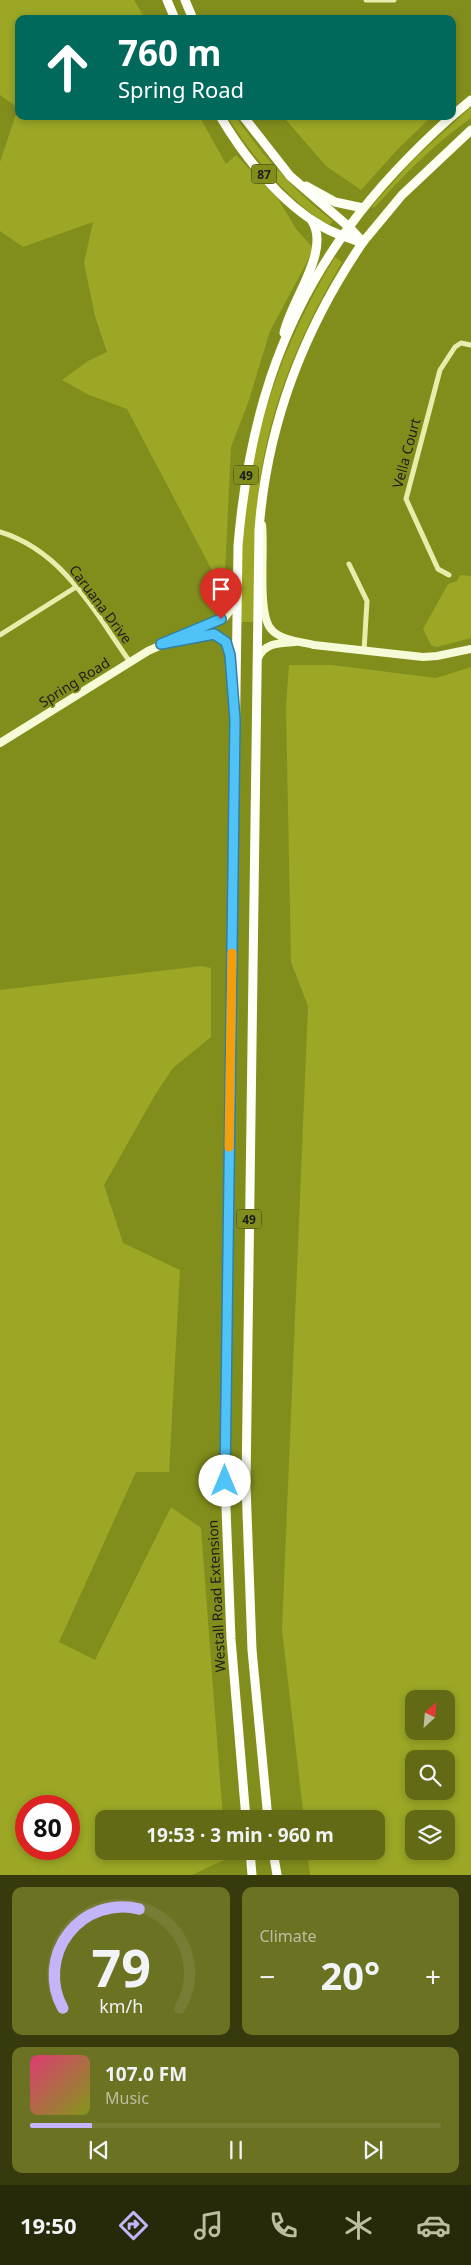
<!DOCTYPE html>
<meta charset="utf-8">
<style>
body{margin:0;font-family:"Noto Sans",sans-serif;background:#6b7222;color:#f1f3f6;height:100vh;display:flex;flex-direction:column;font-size:19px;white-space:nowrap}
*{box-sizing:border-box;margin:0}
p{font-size:16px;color:#bbbfa0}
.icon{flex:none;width:28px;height:28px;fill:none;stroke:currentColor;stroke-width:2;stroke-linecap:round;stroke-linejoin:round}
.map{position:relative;height:1875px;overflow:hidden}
.drawer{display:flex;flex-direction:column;gap:12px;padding:12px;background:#363a0c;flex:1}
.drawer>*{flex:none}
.banner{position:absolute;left:15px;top:15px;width:441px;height:105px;border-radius:10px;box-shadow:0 2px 8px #0003;background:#00695c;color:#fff;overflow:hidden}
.needle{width:32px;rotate:26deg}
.buttons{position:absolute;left:405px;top:1690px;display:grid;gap:10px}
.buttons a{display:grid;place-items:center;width:50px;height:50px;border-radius:10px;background:#626a15;box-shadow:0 2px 8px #0003;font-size:25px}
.speed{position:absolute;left:15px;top:1795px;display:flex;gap:10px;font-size:25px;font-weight:700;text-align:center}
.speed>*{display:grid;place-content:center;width:65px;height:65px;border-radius:50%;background:#626a15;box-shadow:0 2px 8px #0003;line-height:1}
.speed .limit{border:8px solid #d22;background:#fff;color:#111}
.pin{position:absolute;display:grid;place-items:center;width:42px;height:42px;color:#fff;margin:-51px -21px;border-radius:50% 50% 50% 0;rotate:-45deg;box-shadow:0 0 5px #0007}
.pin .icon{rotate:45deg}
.me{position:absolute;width:55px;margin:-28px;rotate:0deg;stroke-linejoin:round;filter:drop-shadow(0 0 4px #0008)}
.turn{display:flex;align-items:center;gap:18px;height:105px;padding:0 20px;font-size:22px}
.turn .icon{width:65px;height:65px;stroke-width:2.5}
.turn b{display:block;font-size:35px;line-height:42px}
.big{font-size:38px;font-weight:700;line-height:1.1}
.drawer .tile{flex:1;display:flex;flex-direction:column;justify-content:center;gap:8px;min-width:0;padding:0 18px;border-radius:10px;background:#6b7222}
.drawer .dial{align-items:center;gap:0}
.dial svg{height:130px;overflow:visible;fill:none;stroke:#767d34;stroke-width:7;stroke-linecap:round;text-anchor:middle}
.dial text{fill:#f1f3f6;stroke:none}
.song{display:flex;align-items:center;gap:15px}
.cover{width:60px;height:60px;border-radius:8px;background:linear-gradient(135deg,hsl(340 70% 55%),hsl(70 70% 35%))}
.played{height:5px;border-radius:2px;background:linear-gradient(90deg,#c4b4f9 15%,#767d34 15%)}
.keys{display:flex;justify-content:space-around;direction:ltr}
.heat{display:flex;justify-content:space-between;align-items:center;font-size:28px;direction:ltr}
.drawer .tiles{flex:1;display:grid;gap:12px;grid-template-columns:1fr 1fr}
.tile:last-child{grid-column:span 2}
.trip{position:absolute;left:95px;top:1810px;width:290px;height:50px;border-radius:10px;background:#626a15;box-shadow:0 2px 8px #0003;font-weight:700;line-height:50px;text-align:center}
.tabs{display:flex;height:80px;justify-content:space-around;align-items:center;background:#272a08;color:#bbbfa0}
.tabs .icon{width:35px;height:35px}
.tabs .selected{color:#c4b4f9}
.tabs b{font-size:22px;color:#f1f3f6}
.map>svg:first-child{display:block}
.green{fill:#9ba725;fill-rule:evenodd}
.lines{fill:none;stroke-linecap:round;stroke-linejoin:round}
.minor{stroke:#e7edaa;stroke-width:5}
.secondary{stroke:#f6fad6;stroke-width:8}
.primary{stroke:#fdfff0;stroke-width:9}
.trunk{stroke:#fefff8;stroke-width:9}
.route-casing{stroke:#337fa1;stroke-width:12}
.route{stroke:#4fc3f7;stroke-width:9}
.slow{stroke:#f59e0b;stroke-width:9}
.labels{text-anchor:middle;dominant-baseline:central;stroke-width:4;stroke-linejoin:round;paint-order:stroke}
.shield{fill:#828e1c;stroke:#3b3f1d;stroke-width:1}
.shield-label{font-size:12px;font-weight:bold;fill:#1d1d1d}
.street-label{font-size:14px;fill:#1d1d1d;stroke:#828e1c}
</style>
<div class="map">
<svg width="471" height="1875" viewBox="0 0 471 1875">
<rect width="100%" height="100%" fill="#828e1c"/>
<g class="green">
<polygon points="0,0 134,0 145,19 19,19 19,116 199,116 226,164 236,155 278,199 296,229 314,249 270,331 248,403 231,447 224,593 127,409 89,395 62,380 88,361 107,352 95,316 84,263 93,222 23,247 0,231 0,162 18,108 0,95"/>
<path d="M471,107V118C435,143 404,175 374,208L372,206L413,160Z"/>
<path d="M227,116H235C263,156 294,191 333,221L329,225C290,203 251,155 227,116Z"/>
<polygon points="286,116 432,116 398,149 361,190 326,166 286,120"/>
<path d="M335,257L342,262C297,339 262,422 257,512C254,549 255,586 254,622H240C240,587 240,551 244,516C254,423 287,336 335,257Z"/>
<polygon points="460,575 471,576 471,638 437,647 431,645 423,629 448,584 457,581"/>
<path d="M289,665H332L436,678L471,667V1875H310L307,1851H376V1819H304L282,1630L308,1006L291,962L286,707ZM414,1699H446V1731H414ZM414,1759H446V1791H414ZM414,1819H446V1851H414Z"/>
<path d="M201,966L211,968V1037L173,1068L155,1095L104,1185L123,1243L180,1270L169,1472H136L59,1642L95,1660L171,1507L201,1528L223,1819H104V1851H225L226,1859L192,1875H0V990ZM69,1806V1849H26V1806Z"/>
</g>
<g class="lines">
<g class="minor">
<polyline points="366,0 394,0"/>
<path d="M0,532C63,551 94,611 130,662"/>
<polyline points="349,564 367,601 364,651"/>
<polyline points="449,575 438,569 406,499 440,370 455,347 461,343 471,345"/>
<polyline points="0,635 76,587"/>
</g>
<g class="secondary">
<path d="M262,525C265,549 257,613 271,629C279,640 302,642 314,645L423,657L437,656L471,649"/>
<polyline points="178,641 208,634 223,638 229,647 232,686"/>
<path d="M258,658C265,643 279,643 295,642"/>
<polyline points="0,743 148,651 225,617 236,603"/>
</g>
<g class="primary">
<polyline points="452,116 471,100"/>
<polyline points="306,186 335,202 363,208"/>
<path d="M349,227C379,186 414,150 452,116"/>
<polyline points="363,242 402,195 471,130"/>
</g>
<g class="trunk">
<polyline points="167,0 175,19"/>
<polyline points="185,0 193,19"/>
<path d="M220,116C244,157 281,203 323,227C335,234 349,238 362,243"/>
<path d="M243,116L290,176L349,227L363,242C303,330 267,424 259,530L246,1485L252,1650L268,1819"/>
<path d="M284,333C291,300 331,251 312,221"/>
<path d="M246,1819L231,1639L225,1481L238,546C248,427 277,325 349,227"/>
<polyline points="250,1851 252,1875"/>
<polyline points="273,1851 277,1875"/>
</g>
</g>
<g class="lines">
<defs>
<polyline id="route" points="221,619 161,644 214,634 226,642 230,655 235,720 225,1481"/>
</defs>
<use href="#route" class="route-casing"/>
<use href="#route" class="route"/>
<polyline class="slow" points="229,1147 232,953"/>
</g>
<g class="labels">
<g class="shield">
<rect x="251.5" y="164.5" width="25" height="19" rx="4"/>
<rect x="233.5" y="465.5" width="25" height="19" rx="4"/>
<rect x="236.5" y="1209.5" width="25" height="19" rx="4"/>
</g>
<g class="shield-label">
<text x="264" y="174">87</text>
<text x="246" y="475">49</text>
<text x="249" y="1219">49</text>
</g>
<g class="street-label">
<text transform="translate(406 453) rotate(-75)">Vella Court</text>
<text transform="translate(101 604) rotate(53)">Caruana Drive</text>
<text transform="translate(74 682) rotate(-32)">Spring Road</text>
<text transform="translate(216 1596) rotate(-93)">Westall Road Extension</text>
</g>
</g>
</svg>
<div class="buttons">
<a><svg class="needle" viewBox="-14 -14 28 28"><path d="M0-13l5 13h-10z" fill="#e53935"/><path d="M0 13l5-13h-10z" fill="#bbbfa0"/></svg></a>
<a><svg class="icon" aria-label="search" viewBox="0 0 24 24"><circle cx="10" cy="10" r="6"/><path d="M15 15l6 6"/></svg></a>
<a><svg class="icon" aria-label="layers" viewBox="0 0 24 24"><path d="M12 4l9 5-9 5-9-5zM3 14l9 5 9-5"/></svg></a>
</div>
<div class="speed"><div class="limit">80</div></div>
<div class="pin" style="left:221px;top:619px;background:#d93025"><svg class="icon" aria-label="arrive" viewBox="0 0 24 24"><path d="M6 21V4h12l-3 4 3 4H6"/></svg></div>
<svg class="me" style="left:225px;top:1481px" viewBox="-20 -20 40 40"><circle r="19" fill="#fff"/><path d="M0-13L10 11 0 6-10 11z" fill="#4fc3f7"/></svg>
<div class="trip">19:53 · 3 min · 960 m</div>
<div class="banner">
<div class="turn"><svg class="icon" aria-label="ahead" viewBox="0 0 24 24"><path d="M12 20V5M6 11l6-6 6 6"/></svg><div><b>760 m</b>Spring Road</div></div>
</div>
</div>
<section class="drawer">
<div class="tiles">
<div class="tile dial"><svg viewBox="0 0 100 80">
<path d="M14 69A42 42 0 1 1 86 69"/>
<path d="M14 69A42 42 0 0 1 61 8" stroke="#c4b4f9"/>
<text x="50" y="56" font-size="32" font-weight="700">79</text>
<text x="50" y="72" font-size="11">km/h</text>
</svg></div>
<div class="tile"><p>Climate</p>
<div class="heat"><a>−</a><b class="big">20°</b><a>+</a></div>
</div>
<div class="tile">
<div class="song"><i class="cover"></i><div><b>107.0 FM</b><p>Music</p></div></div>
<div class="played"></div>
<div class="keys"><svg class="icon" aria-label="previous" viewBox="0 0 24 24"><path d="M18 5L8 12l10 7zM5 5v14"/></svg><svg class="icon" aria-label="pause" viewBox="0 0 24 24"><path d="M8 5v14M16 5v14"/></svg><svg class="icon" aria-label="next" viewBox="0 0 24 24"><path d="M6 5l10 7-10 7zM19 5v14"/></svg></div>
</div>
</div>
</section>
<nav class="tabs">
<b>19:50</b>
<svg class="icon selected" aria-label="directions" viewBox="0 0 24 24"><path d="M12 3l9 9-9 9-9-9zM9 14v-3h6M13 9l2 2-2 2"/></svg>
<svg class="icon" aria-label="music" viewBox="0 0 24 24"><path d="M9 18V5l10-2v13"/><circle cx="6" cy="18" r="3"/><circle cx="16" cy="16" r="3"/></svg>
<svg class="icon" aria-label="phone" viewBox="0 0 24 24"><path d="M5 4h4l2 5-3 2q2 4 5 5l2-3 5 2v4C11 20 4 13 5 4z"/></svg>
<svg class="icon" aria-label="climate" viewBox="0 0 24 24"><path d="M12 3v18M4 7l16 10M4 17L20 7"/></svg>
<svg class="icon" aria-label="car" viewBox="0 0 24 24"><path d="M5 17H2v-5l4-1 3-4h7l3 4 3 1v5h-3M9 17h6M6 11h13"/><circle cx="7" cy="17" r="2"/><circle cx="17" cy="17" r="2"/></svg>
</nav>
